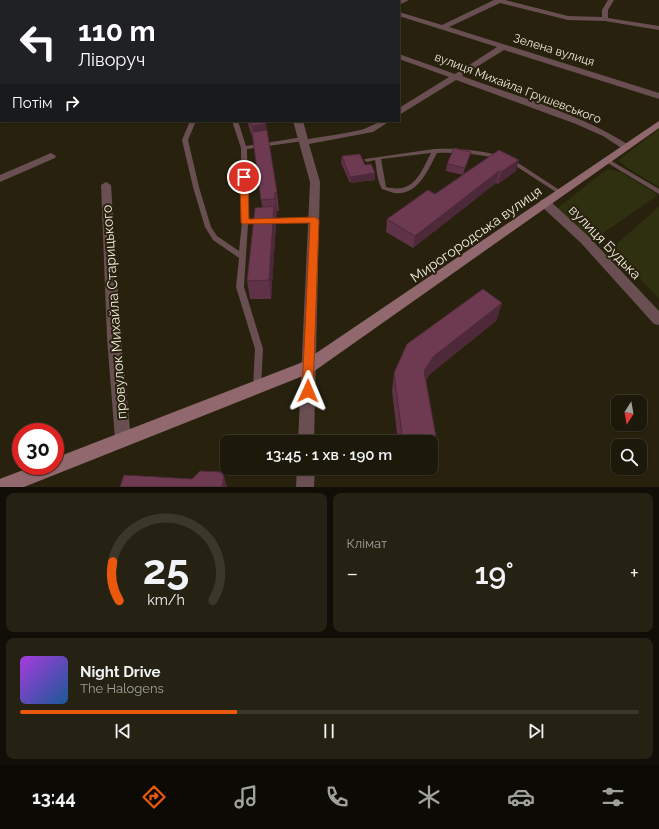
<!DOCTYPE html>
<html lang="uk">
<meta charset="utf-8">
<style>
body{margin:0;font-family:Raleway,sans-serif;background:#252213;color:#f1f3f6;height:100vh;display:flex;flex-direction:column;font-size:15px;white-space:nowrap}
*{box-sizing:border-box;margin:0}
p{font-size:13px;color:#a0a09c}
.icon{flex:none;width:22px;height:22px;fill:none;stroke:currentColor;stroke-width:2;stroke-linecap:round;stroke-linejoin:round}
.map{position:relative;height:487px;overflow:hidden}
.details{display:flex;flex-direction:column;gap:6px;padding:6px;background:#100e06;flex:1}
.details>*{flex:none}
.banner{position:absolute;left:0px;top:0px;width:400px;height:122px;box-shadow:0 1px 3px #0004,0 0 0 1px #3b382b;background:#202124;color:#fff;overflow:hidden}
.needle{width:26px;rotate:191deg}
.fabs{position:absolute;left:611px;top:395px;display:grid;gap:8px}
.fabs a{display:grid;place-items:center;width:36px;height:36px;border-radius:8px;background:#1d190a;box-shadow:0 1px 3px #0004,0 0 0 1px #3b382b;font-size:20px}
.speed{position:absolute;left:12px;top:423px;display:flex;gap:8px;font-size:20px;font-weight:700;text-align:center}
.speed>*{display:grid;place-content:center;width:52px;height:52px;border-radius:50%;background:#1d190a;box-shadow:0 1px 3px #0004,0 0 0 1px #3b382b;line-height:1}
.speed .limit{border:6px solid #d22;background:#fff;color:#111}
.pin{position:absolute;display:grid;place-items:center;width:34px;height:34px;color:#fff;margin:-17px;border:2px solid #fff;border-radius:50%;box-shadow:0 1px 4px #0007}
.me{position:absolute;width:44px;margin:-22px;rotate:1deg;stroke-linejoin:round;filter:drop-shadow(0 0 3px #0008)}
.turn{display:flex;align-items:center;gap:14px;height:84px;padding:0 12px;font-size:18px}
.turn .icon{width:52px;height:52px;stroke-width:2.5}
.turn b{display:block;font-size:28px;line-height:34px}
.then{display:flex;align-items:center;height:38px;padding:0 12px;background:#0003;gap:8px;font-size:15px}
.big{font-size:30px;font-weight:600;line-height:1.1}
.details .tile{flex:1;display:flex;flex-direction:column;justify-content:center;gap:6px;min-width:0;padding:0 14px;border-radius:8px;background:#252213}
.details .dial{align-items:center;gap:0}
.dial svg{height:104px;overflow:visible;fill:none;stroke:#3b382b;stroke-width:7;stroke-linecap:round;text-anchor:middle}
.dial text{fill:#f1f3f6;stroke:none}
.song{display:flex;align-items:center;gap:12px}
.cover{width:48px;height:48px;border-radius:6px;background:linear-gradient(135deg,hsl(280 70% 55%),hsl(210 70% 35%))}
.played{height:4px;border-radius:2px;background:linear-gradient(90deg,#ea580c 35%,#3b382b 35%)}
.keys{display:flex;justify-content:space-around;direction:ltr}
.heat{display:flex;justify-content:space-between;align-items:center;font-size:22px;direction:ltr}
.details .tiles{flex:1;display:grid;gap:6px;grid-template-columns:1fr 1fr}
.tile:last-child{grid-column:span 2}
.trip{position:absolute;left:220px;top:435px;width:218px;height:40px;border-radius:8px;background:#1d190a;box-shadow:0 1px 3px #0004,0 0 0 1px #3b382b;font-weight:600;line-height:40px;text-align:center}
.tabs{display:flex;height:64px;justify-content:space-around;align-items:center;background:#0c0a04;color:#a0a09c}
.tabs .icon{width:28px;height:28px}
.tabs .current{color:#ea580c}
.tabs b{font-size:18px;color:#f1f3f6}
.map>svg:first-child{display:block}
.green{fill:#2e300f}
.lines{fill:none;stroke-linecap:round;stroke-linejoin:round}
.lane{fill:#694f52;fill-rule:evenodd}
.street{fill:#694f52;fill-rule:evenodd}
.secondary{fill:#91686d;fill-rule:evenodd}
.wall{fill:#5f3247}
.shaded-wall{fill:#4d2939}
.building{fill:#6e3a52;stroke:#4d2939}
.route{fill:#ea580c;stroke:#983908}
.labels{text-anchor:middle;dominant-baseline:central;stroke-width:4;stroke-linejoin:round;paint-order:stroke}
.far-street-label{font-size:12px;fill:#ede9dd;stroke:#27210d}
.street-label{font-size:14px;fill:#ede9dd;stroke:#27210d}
</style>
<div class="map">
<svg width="659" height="487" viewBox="0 0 659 487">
<rect width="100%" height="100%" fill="#27210d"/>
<g class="green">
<polygon points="659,129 659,187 626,167 619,160"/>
<polygon points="607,169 621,172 658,195 592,241 559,212 558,208"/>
<polygon points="659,207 659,299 612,248"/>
</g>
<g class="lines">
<g class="lane">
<rect x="0" y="38" width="1" height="3"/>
<polygon points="190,121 196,121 188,140 199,187 211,227 217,236 239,251 242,222 241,148 232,121 238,121 246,146 303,137 306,139 303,141 247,149 248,220 315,218 318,220 315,222 248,224 244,287 263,349 261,387 260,390 257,391 254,390 253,387 255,349 236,287 239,258 213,240 205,227 193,187 182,140"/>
<path d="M434,149C457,148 479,150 502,156L503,157L500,159C479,154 458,152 437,153C428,170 418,196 394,193C390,192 386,190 382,189C377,181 377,170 375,160L367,162L364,160L365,159ZM431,153C420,174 414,194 386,187L381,159Z"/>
<polygon points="510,158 512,159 564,193 563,194 559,194 508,161 508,159"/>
<polygon points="608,159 659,189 659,194 606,162 605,161"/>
</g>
<g class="street">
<polygon points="138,0 146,0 147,1 139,1"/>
<polygon points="199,0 205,0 206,1 200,1"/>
<polygon points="351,0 359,0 360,1 352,1"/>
<polygon points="401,0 409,0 399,5 398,1"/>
<path d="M494,0H505L568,16L602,17V10L608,0H614L608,10V18L659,26V30L605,21L568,20L500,3L449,27L659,93V99L504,50L462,76C516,96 581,114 629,145L631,147L629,149H623L603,136L576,124L456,80L399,115V108L449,77L399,59V54L455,74L497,47L399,16V12L442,25Z"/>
<path d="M293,121H303L308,139C325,136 343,134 360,130C373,127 375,121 390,121L373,132L309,144L320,182L314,442H298L310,182Z"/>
<polygon points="51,153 56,156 55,158 0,182 0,175"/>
<polygon points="106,182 111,185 121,338 131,439 129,445 123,447 117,445 115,439 107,338 101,185"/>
<polygon points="545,199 549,200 589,237 659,311 659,325 654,324 581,243 541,206 539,203 541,200"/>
<polygon points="297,468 315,468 314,487 296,487"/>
</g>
<polygon class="secondary" points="659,121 659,128 313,372 24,487 0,487 0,479 2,478 34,466 55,466 55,458 303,362"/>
</g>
<g class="wall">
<polygon points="247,121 265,121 277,192 279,211 277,211 276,218 275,218 276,225 271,299 250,299 247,281 262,207 254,143"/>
<polygon points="499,150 516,171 498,184 496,183 413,248 386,232 387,219 435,194 463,175 446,171 447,164 471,152 469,158 463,174"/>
<polygon points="342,156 365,165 375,173 375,180 350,183 341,163"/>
<polygon points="502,303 496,321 430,374 426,380 438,448 433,464 431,464 431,442 398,442 392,391 394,373"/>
</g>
<g class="shaded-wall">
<polygon points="266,124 268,141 254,143 252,126"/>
<polygon points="519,160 516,171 498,184 501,172"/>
<polygon points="499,171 496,183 413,248 415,236"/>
<polygon points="375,173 375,180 350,183 350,177"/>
<polygon points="275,193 277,211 276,218 275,199"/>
<polygon points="274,206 276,225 271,299 269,280"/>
<polygon points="502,303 496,321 430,374 420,388 424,371 434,356"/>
<polygon points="223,472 227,487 222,487"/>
</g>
<g class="building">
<polygon points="250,121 265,121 266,124 252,126"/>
<polygon points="267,130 277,192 275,193 275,199 261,200 252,132"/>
<polygon points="454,148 471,152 465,168 447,164"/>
<polygon points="499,150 519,160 501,172 499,171 415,236 387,219 428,190 435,194"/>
<polygon points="360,154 365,165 371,164 375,173 350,177 342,156"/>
<polygon points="274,206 269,280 247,281 255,208"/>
<polygon points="483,289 502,303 434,356 424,371 438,448 431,448 431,442 403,442 394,373 407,344"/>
<polygon points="200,471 223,472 224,478 222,487 120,487 124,475 192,479"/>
</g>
<polygon class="route" points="244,175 248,177 249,219 315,217 319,220 313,391 312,395 308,397 303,395 302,391 310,223 242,224 241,222 240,177"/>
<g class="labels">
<g class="far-street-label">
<text transform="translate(554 50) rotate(17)">Зелена вулиця</text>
<text transform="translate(518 88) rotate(21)">вулиця Михайла Грушевського</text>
</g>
<g class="street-label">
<text transform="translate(476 234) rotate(-35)">Мирогородська вулиця</text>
<text transform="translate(605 242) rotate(46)">вулиця Будька</text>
<text transform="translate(114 312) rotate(-94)">провулок Михайла Старицького</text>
</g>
</g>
</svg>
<div class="fabs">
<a><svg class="needle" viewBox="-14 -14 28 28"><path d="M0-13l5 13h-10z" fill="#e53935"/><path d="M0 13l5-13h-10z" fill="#a0a09c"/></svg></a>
<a><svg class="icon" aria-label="search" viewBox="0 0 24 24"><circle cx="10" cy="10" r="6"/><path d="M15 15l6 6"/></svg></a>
</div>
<div class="speed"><div class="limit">30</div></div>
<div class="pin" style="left:244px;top:177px;background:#d93025"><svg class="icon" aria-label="arrive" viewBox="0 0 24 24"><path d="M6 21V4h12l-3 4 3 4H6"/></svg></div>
<svg class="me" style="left:308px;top:391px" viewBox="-20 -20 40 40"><path d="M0-17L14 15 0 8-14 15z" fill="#ea580c" stroke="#fff" stroke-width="4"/></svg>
<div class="trip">13:45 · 1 хв · 190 m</div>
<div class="banner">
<div class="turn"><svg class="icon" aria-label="left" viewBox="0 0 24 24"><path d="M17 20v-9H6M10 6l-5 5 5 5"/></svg><div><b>110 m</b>Ліворуч</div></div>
<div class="then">Потім<svg class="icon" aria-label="right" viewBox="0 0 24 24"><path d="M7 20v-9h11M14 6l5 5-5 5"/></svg></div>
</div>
</div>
<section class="details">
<div class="tiles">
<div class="tile dial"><svg viewBox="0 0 100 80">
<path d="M14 69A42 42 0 1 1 86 69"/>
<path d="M14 69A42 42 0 0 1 9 39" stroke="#ea580c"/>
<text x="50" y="56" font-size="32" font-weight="700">25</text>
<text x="50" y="72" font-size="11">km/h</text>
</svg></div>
<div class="tile"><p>Клімат</p>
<div class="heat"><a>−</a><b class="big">19°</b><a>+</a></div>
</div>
<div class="tile">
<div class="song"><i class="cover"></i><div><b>Night Drive</b><p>The Halogens</p></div></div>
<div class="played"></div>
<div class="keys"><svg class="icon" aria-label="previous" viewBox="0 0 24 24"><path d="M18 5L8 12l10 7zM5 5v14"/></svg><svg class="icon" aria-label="pause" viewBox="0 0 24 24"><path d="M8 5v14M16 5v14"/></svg><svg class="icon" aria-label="next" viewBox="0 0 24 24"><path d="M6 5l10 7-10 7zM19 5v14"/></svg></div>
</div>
</div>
</section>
<nav class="tabs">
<b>13:44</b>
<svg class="icon current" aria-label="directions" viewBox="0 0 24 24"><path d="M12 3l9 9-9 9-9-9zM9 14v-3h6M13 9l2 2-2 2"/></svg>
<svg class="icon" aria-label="music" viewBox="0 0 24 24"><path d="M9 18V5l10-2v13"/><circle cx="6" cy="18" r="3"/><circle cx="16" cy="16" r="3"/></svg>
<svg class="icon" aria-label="phone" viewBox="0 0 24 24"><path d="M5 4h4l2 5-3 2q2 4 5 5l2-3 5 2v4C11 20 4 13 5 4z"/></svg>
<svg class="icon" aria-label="climate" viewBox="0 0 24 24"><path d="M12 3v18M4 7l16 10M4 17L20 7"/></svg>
<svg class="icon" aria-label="car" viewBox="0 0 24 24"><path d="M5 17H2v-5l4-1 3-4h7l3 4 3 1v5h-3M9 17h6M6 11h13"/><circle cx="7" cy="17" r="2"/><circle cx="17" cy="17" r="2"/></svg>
<svg class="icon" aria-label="filters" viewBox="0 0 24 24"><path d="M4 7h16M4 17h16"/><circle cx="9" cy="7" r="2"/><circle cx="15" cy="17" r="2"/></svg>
</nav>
